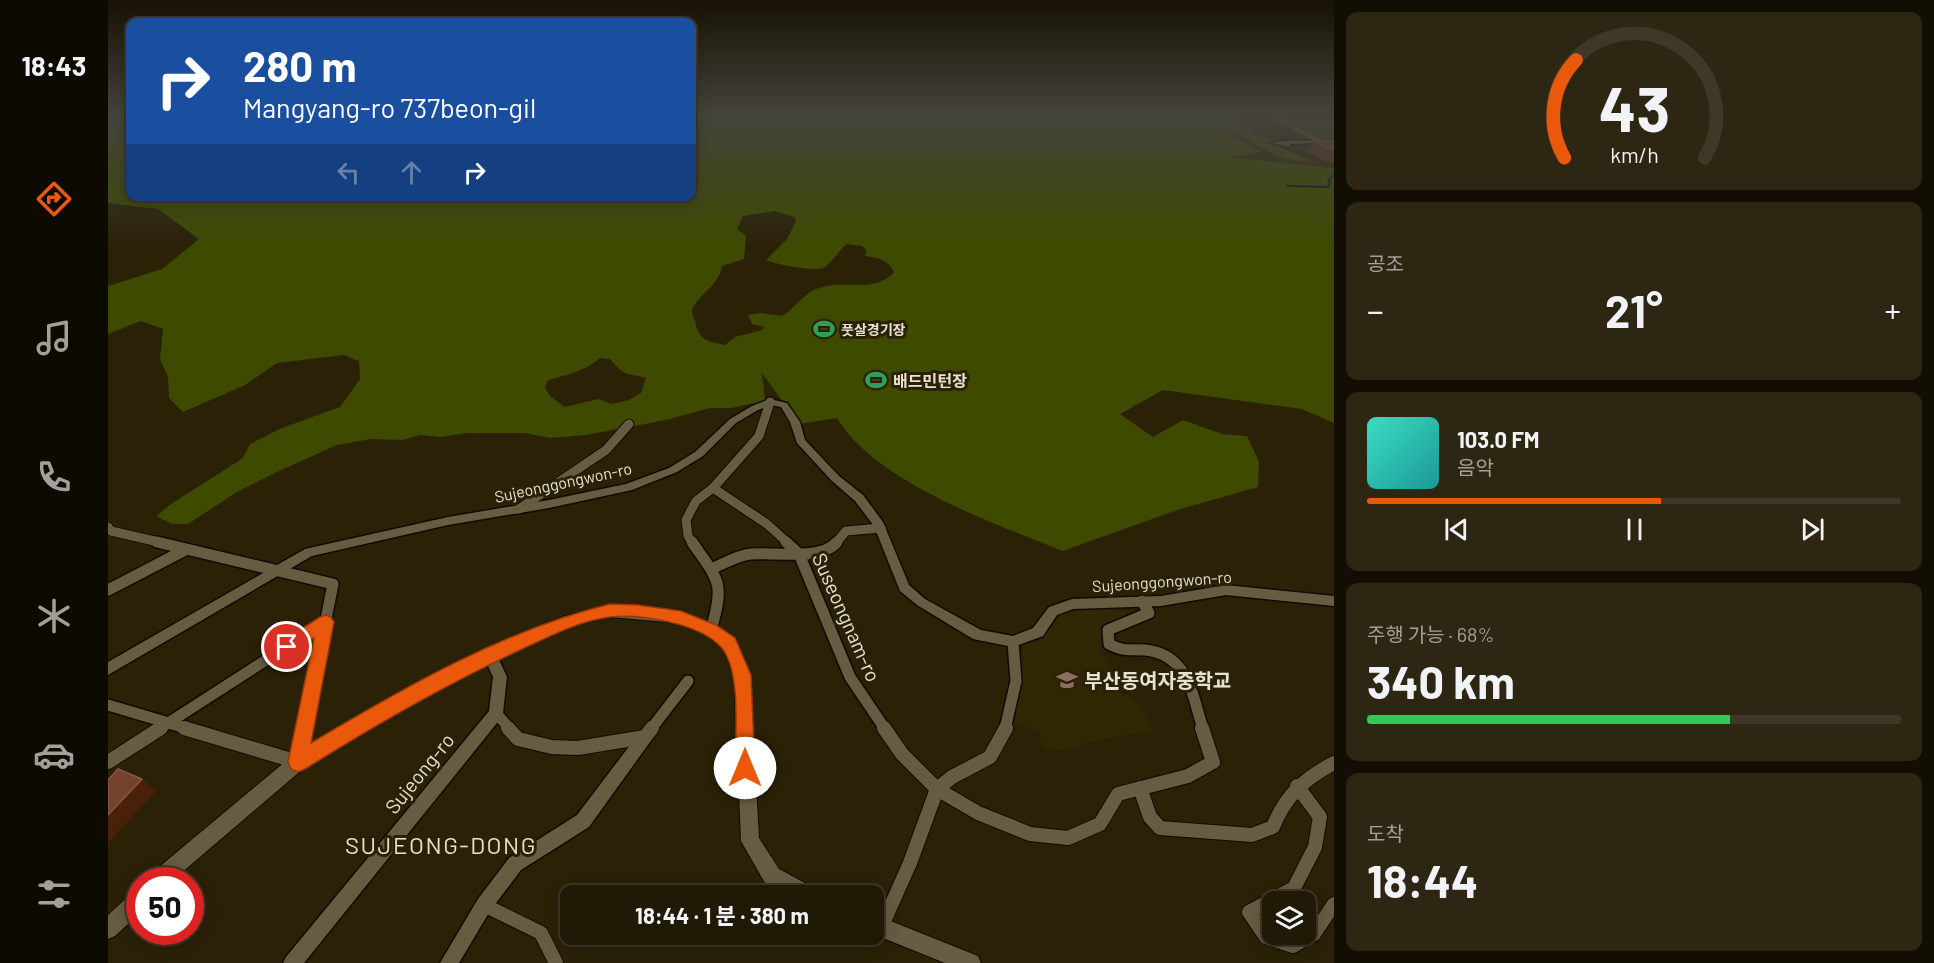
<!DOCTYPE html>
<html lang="ko">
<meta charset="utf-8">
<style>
body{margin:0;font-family:Barlow,"Noto Sans KR",sans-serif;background:#2d2613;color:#f1f3f6;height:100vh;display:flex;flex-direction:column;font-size:22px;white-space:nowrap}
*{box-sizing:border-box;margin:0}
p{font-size:20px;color:#a2a09a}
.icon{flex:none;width:33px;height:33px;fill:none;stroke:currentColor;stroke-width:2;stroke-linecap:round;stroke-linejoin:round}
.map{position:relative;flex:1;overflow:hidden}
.side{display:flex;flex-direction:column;gap:12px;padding:12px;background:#120e03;width:600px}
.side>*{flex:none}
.guide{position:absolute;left:18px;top:18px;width:570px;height:183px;border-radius:12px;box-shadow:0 3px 15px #0003,0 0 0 2px #3d3827;background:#1a4fa0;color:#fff;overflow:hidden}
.buttons{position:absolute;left:1154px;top:891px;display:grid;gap:12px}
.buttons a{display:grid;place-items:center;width:54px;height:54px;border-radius:12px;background:#201905;box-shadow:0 3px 15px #0003,0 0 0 2px #3d3827;font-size:30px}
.speed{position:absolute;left:18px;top:867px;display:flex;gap:12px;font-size:30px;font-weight:700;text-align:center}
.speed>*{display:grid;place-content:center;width:78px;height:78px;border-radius:50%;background:#201905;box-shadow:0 3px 15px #0003,0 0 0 2px #3d3827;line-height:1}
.speed .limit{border:9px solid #d22;background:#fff;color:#111}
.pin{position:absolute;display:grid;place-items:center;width:51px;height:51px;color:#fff;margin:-26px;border:3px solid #fff;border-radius:50%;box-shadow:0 2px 6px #0007}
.me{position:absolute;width:66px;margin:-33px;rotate:0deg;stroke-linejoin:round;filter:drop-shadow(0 0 4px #0008)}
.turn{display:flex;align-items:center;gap:21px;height:126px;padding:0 18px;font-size:27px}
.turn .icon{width:78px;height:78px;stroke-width:2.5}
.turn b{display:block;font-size:42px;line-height:51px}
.lanes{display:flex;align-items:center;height:57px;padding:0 18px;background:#0003;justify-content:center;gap:30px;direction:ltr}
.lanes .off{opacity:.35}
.big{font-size:45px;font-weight:700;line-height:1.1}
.side .tile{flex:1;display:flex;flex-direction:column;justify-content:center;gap:9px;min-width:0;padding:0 21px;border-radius:12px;background:#2d2613}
.side .dial{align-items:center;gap:0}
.dial svg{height:156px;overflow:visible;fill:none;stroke:#3d3827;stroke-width:7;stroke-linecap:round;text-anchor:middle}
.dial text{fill:#f1f3f6;stroke:none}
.song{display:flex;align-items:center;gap:18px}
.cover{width:72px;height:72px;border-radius:9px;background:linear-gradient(135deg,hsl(170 70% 55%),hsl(180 70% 35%))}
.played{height:6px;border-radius:3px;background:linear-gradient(90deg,#ea580c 55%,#3d3827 55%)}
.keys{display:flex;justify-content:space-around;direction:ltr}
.heat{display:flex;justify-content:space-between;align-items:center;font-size:33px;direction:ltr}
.charge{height:9px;border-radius:4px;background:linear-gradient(90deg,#34c759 68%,#3d3827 0)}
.trip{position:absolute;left:452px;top:885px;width:324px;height:60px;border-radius:12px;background:#201905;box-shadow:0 3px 15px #0003,0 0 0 2px #3d3827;font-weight:700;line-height:60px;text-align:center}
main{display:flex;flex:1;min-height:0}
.menu{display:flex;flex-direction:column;width:108px;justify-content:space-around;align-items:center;background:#0d0a02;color:#a2a09a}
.menu .icon{width:42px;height:42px}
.menu .current{color:#ea580c}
.menu b{font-size:27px;color:#f1f3f6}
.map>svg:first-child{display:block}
.built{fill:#322704}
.green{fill:#3d4a00;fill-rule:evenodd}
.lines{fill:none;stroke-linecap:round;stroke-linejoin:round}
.stream{stroke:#001021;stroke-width:1.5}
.minor-far3-casing{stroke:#120a00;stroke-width:5}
.minor-far2-casing{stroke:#120a00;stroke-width:11}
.minor-far1-casing{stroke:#120a00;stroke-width:14}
.minor-casing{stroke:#120a00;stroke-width:16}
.tertiary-casing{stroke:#120a00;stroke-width:3}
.secondary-casing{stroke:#120a00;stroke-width:2}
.minor-far3{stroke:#665c41;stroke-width:4.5}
.minor-far2{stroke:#665c41;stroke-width:9}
.minor-far1{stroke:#665c41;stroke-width:11}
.minor{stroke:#665c41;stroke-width:14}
.tertiary{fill:#665c41;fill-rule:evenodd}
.secondary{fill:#665c41;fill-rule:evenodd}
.wall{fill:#672e18}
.shaded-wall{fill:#492009}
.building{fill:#74412c;stroke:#865a46;stroke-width:1.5}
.route{fill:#ea580c;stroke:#983908;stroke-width:1.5}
.labels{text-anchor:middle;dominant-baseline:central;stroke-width:6;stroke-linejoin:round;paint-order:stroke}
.far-poi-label{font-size:14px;font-weight:bold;fill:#e6e1d1;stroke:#2a2107;text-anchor:start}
.poi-label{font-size:16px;font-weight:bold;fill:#e6e1d1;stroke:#2a2107;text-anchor:start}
.street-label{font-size:16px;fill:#e6e1d1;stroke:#2a2107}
.near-street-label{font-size:20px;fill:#e6e1d1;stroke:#2a2107}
.near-poi-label{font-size:20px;font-weight:bold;fill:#e6e1d1;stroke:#2a2107;text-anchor:start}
.near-quarter-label{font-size:24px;letter-spacing:1.5px;fill:#e6e1d1;stroke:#2a2107}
</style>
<main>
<nav class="menu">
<b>18:43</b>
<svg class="icon current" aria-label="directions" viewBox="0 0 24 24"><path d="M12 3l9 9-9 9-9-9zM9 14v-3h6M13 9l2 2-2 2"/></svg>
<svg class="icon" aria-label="music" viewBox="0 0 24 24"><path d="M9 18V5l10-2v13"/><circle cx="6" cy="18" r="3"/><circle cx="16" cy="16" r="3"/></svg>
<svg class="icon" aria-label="phone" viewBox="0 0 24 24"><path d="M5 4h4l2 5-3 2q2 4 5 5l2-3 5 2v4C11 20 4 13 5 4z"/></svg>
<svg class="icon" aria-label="climate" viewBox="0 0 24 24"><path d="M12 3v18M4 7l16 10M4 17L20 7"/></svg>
<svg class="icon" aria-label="car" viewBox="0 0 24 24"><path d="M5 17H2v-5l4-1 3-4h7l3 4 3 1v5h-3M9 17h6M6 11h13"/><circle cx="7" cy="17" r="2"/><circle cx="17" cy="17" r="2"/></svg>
<svg class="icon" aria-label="filters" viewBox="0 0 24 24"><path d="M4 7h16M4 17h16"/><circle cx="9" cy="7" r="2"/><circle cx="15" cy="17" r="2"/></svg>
</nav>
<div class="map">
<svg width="1226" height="963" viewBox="0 0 1226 963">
<rect width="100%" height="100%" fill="#2a2107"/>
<g class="built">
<polygon points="1122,114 1226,114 1226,168 1116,156 1106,128 1143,126 1122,116"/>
<polygon points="984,608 1016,611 1021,615 997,629 991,649 1007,678 1005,689 1032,705 1045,730 978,743 963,749 948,750 934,747 931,731 907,723 915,666 915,644 932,641 954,614 966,610"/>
</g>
<g class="green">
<path d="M0,114H22V196H584V114H1122V116L1143,126L1142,132C1149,136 1160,137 1166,141L1162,143L1201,160C1174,169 1134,129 1108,128L1154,152L1121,157L1226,168V423L1194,409L1055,390L1012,414L1045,437L1075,420L1114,434L1139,436L1151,462L1150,487L1069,510L955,551C887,524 767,482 729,418L691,424L654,373L657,401L623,408H602L558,420L478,435L444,438L416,433H359L333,437L312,435L294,440L262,439L229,445L171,471L129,492L80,524H64L48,516L63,504L135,458L142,444L174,428L232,407L252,379L251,361L236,355L169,363L137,385L75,412L61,398L60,377L52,359L55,329L33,321L0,334V286L54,269L91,239L50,209L0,203ZM667,211L686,217L688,221L679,239L658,260C666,264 707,272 715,268C720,266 733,250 738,244L754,246L759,251L757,256C771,258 779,259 786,272C768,294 737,279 711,288C695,293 687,309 674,316L653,313L640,315L644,324L656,327L654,330L627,337L617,345C599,341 591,341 587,321C586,318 584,316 584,312C584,299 612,286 614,266L636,259L638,236L629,229L635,216ZM492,358L502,359C516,376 518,373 538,378L533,393L521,400L504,404L490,399L457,407L442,396L437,387L440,380C459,375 477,371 492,358Z"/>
<polygon points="1226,123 1226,139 1215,140 1182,124"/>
</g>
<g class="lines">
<polyline class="stream" points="1179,186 1220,187 1222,184 1220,180 1226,175"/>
<defs>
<g id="minor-far3">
<polyline points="1169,119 1216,143"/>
<polyline points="1176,122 1226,123"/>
</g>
<g id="minor-far2">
<polyline points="605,488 659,524 680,543"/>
<polyline points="411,509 498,450 521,424"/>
<polyline points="0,527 3,531 55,543"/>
<polyline points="585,543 580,536 578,520 588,501 605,488 651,436 662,402"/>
<polyline points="728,543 738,531 773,528"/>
</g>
<g id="minor-far1">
<polyline points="49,542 225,584 196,729"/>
<path d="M584,542C611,581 617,582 603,630"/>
<polyline points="678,542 691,554 742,677 777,729"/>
<path d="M603,569C615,564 630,555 643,554C665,552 714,561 729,542"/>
<polyline points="0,590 77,550"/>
<path d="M1034,601L1041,613L1000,630L1001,644C1016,652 1020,649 1037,650C1080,654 1084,694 1095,729"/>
<polyline points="0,705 81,729"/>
<polyline points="388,713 402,729"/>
<polyline points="51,729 217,622"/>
<polyline points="543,729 580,681"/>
<polyline points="897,729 908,681 905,642"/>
</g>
<g id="minor">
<polyline points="76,728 190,762 197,728"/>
<polyline points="400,728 410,739 444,747 470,748 537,737 544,728"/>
<polyline points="776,728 794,754 829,789 870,813 922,834 960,838 992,824 1010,794 1080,776 1105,762 1094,728"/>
<polyline points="0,762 53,728"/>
<polyline points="1189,786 1212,817 1207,847 1186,888 1141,912 1158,937 1185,946 1206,934 1226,904"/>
<path d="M1032,788L1042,817L1052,828L1144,835L1165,827C1177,796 1197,778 1226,763"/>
<polyline points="376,905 433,933 448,963"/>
<polyline points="773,928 802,863 829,789 844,777 882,757 898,728"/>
</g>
<g id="tertiary">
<polygon points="1226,140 1226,142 1183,144 1181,147 1164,143 1173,141"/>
<polygon points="662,399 679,403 692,422 697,440 731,476 755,495 775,522 801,585 817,599 873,630 905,636 925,628 941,607 964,599 1053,596 1118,585 1226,596 1226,606 1118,595 1053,606 965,609 949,615 935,636 905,647 865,639 809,605 792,591 766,526 747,501 723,480 689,443 682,422 673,407 663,405 650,410 628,423 595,456 569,472 524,490 441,508 340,525 204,556 0,675 0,662 197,549 340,517 441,500 518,484 561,468 587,452 622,419 644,406"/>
<polygon points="382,649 387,651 399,677 395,713 393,718 196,963 175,963 178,957 381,711 385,677 375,655 377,651"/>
<polygon points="537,730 542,732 544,737 542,742 481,827 413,870 382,911 351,963 332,963 370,899 401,858 469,815 532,732"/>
</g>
<g id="secondary">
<polygon points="502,605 573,611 608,626 626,639 642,675 651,838 671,869 708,889 711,896 680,896 657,883 633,841 626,675 615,647 598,634 571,623 502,617 462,626 423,643 353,676 278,717 196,768 65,880 42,880 44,873 184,756 266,707 343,666 454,617"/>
<polygon points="32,889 32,913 7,936 0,939 0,915 25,892"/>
<polygon points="765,914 870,956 873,963 837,963 765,934"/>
</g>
</defs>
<use href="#minor-far3" class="minor-far3-casing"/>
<use href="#minor-far2" class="minor-far2-casing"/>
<use href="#minor-far1" class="minor-far1-casing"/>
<use href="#minor" class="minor-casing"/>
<use href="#tertiary" class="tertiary-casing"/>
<use href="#secondary" class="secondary-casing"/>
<use href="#minor-far3" class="minor-far3"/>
<use href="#minor-far2" class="minor-far2"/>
<use href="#minor-far1" class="minor-far1"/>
<use href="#minor" class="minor"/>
<use href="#tertiary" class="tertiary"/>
<use href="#secondary" class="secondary"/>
</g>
<polygon class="wall" points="1226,140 1226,163 1222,163 1199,152 1205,141"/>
<polygon class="shaded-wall" points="34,779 48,791 0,843 0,815"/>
<g class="building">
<polygon points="1226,140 1226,150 1205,141"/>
<polygon points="10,769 34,779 0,815 0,780"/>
</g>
<linearGradient id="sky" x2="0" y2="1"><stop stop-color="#171204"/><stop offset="0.46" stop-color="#44433c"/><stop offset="1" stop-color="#44433c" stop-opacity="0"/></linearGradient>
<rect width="1226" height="248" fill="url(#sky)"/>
<path class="route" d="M502,604L530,605L573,611L608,625L627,638L643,675L647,768L644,774L637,777L630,774L627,768C627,737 634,671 613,647C591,623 533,614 502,617C470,621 441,637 412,650C337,685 267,725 197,769L190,772L183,769L180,762L206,638L179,654L173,652L170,647L173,642L212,617L218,615L223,617L226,622L203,743C295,688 396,630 502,604Z"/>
<defs>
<symbol id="stadium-bare" viewBox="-9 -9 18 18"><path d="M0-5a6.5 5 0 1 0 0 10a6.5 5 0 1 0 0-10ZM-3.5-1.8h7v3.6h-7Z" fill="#2e9e5b" stroke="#2a2107" stroke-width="2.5" paint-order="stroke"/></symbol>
<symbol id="school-bare" viewBox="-9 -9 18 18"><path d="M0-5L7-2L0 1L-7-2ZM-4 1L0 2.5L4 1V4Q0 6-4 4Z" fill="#8d6e63" stroke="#2a2107" stroke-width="2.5" paint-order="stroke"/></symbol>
</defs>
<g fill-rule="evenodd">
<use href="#stadium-bare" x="701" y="314" width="30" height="30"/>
<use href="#stadium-bare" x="753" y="365" width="30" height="30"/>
<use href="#school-bare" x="944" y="665" width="30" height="30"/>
</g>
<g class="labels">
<g class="far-poi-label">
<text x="733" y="329">풋살경기장</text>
</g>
<g class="poi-label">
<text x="785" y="380">배드민턴장</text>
</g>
<g class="street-label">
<text transform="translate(455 482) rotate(-12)">Sujeonggongwon-ro</text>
<text transform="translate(1054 581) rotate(-4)">Sujeonggongwon-ro</text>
</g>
<g class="near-street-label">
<text transform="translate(739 617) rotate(66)">Suseongnam-ro</text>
<text transform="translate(311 773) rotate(-51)">Sujeong-ro</text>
</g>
<g class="near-poi-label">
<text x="976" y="680">부산동여자중학교</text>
</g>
<g class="near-quarter-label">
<text x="333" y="844">SUJEONG-DONG</text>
</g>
</g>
</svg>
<div class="buttons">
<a><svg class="icon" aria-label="layers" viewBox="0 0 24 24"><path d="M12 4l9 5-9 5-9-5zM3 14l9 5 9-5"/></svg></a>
</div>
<div class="speed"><div class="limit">50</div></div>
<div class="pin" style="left:179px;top:647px;background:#d93025"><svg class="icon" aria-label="arrive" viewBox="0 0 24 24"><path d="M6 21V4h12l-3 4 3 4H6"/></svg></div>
<svg class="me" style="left:637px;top:768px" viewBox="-20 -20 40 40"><circle r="19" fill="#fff"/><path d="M0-13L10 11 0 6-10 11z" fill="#ea580c"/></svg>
<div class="trip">18:44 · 1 분 · 380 m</div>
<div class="guide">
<div class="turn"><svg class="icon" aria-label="right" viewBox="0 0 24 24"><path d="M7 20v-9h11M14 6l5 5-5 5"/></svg><div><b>280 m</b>Mangyang-ro 737beon-gil</div></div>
<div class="lanes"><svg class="icon off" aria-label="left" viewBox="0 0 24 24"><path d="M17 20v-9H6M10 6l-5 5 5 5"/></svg><svg class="icon off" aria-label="ahead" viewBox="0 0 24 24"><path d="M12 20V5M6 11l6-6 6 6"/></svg><svg class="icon" aria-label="right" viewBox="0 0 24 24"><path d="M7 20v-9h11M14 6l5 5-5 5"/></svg></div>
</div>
</div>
<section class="side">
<div class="tile dial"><svg viewBox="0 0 100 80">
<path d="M14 69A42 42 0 1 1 86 69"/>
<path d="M14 69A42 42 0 0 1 20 19" stroke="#ea580c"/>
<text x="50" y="56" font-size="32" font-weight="700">43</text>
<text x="50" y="72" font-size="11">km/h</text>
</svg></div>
<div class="tile"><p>공조</p>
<div class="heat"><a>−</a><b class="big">21°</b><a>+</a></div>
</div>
<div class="tile">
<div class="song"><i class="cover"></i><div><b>103.0 FM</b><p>음악</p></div></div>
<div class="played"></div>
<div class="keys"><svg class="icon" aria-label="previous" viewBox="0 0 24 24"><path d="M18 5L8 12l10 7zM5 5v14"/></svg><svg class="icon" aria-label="pause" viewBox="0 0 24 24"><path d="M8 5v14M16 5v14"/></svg><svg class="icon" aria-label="next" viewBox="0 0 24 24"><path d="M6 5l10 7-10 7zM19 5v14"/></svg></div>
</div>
<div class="tile"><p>주행 가능 · 68%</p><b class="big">340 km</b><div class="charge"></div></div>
<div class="tile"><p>도착</p><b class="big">18:44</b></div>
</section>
</main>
